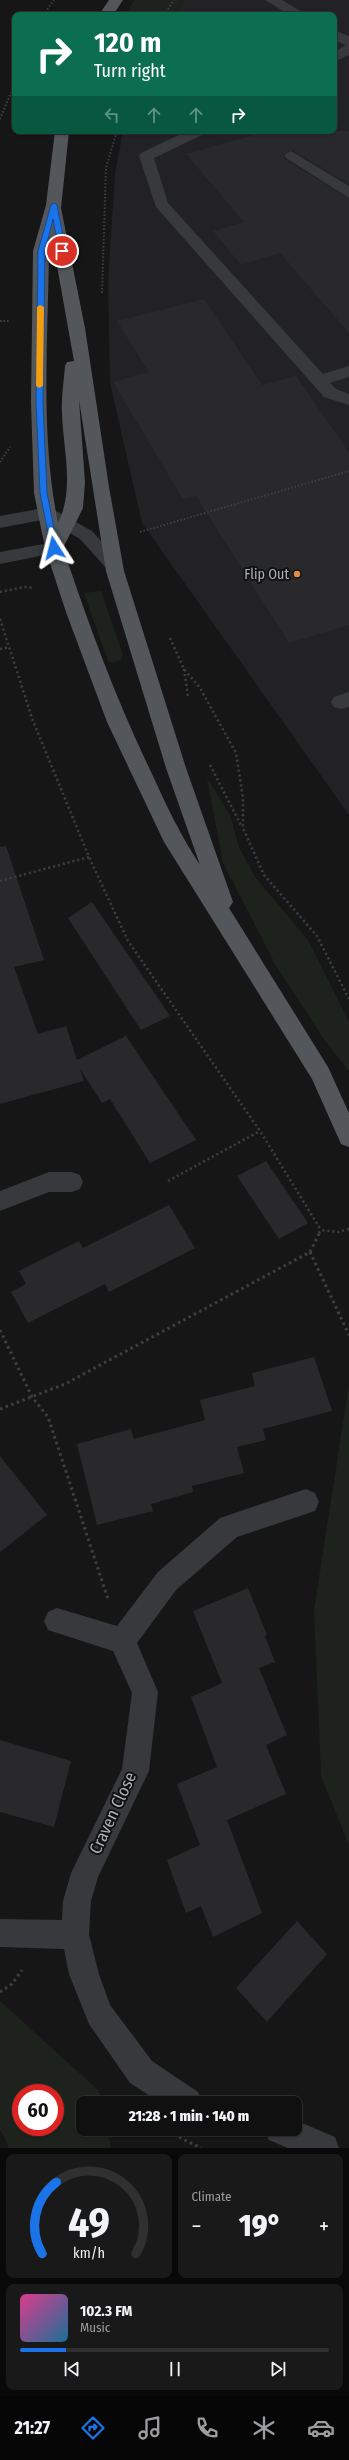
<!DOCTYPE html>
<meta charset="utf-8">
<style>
body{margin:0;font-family:"Fira Sans Condensed",sans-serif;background:#19191a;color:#f1f3f6;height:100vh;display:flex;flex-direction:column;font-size:15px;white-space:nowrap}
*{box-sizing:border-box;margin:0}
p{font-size:13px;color:#9c9d9f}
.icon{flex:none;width:22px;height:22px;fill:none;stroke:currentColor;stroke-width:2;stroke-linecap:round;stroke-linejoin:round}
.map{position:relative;height:2148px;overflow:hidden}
.side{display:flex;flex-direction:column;gap:6px;padding:6px;background:#090909;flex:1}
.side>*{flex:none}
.hud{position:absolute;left:12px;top:12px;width:325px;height:122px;border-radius:8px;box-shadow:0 1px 3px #0004,0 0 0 1px #303031;background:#0b6e4f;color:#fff;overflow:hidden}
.speed{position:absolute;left:12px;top:2084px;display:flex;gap:8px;font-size:20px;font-weight:700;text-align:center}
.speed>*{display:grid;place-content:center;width:52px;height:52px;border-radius:50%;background:#101011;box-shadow:0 1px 3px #0004,0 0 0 1px #303031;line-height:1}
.speed .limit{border:6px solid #d22;background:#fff;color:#111}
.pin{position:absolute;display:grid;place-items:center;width:34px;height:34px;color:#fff;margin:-17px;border:2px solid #fff;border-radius:50%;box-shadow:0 1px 4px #0007}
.me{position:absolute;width:44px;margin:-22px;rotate:351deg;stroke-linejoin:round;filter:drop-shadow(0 0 3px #0008)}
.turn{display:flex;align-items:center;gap:14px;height:84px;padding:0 16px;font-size:18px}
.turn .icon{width:52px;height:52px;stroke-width:2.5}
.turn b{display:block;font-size:28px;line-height:34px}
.lanes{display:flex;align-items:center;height:38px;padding:0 16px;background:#0003;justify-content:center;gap:20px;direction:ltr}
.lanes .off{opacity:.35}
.big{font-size:30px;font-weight:800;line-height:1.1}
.side .widget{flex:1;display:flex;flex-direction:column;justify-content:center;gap:6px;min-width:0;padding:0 14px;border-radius:8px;background:#19191a}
.side .dial{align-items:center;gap:0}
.dial svg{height:104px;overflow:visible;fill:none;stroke:#303031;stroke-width:7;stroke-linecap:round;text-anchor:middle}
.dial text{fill:#f1f3f6;stroke:none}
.song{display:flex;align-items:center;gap:12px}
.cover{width:48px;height:48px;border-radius:6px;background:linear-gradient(135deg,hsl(330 70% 55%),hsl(200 70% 35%))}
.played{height:4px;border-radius:2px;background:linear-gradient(90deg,#1a73e8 15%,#303031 15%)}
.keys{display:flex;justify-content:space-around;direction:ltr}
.heat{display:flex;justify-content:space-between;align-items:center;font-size:22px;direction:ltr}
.side .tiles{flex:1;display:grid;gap:6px;grid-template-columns:1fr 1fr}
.widget:last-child{grid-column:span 2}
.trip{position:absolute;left:76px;top:2096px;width:226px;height:40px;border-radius:8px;background:#101011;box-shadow:0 1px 3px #0004,0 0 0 1px #303031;font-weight:800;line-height:40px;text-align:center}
.menu{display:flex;height:64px;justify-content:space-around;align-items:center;background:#060607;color:#9c9d9f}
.menu .icon{width:28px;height:28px}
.menu .selected{color:#1a73e8}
.menu b{font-size:18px;color:#f1f3f6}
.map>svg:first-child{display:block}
.built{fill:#222224}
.green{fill:#1d221c;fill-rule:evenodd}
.building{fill:#29292b}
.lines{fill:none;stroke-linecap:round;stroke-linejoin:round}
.path-far2{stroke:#3d4043;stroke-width:2;stroke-dasharray:1.5 2;stroke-linecap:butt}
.path-far1{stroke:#3d4043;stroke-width:2.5;stroke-dasharray:2 3;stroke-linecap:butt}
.path{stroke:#3d4043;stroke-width:3;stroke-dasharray:2.5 3.5;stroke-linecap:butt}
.service{fill:#37393c;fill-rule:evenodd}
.minor{fill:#37393c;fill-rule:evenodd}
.tertiary{fill:#37393c;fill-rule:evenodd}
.primary{fill:#53565b;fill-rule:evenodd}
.route{fill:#1a73e8;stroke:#114b97}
.slow{fill:#f59e0b}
.poi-dot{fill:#df8e46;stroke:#111112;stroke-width:1.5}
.labels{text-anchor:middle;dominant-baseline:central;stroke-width:4;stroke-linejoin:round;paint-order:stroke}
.poi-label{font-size:14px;fill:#a9b0b6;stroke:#111112;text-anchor:end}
.near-street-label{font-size:17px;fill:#a9b0b6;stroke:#111112}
</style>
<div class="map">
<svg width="349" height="2148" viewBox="0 0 349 2148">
<rect width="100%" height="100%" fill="#161617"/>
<polygon class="built" points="185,0 349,0 349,815 142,523 110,383 108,283 115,174 123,131 334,131 334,15 175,15"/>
<g class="green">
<polygon points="134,0 185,0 175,15 126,15"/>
<polygon points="101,591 123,655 121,660 112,663 108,661 84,593"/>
<polygon points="207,778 230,815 239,847 255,877 308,940 349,1022 349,1071 325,1041 275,964 223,863"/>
<polygon points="349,1384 349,1845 321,1776 314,1610"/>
<path d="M0,2001L99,2091L102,2103H83V2129H107L111,2148H8L7,2142L0,2130ZM21,2093H55V2127H21Z"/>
</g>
<g class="building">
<polygon points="269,131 349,131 349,184 292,150 283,155 285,159 349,199 349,333 280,253 241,265 213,231 244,222 186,154"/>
<polygon points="204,299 262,385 296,376 349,452 349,625 289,643 196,496 183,499 113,382 149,372 117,321"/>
<polygon points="6,846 44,960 14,967 38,1034 66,1026 77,1060 126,1036 196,1140 150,1163 110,1099 102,1103 80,1069 84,1081 0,1104 0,847"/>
<polygon points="92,902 170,1016 141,1030 68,918"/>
<polygon points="266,1161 308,1223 279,1239 237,1176"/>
<polygon points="169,1205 195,1248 109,1292 105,1284 28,1323 11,1292 26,1284 19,1271 79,1241 83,1248"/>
<polygon points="314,1357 332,1411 263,1429 266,1440 237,1447 244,1473 192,1486 193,1492 151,1504 153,1511 97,1525 77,1444 131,1429 134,1439 205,1420 200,1400 255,1386 252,1373"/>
<polygon points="0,1456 47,1515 0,1552"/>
<polygon points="248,1588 267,1635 265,1636 275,1662 259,1668 287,1735 266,1745 286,1794 227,1820 262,1913 213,1937 201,1906 186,1913 167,1860 200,1845 177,1784 217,1767 191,1697 222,1683 193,1611"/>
<polygon points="0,1740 71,1761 54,1827 0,1812"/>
<polygon points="297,1921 327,1954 267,2022 236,1988"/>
</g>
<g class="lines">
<g class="path-far2">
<polyline points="43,15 54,0"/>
<polyline points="164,15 174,0"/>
<polyline points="0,119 15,83"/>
<polyline points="102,293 106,168 117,131"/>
<polyline points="0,321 9,321"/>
<polyline points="0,462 10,447"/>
<polyline points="140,532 349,471"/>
</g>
<g class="path-far1">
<polyline points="0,592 24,587 34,588"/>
<polyline points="0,619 33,721 89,857 128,941 260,1131 321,1230"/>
<polyline points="170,638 184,669 200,688 236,753 243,798 243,828 264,875 317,936 349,999"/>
<polyline points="0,649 9,647"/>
<polyline points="184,669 188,696"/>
<polyline points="210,765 242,827"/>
<polyline points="0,881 89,857"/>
<polyline points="168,1181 260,1131"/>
<polyline points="319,1233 321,1230 338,1232 349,1229"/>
</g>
<g class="path">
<polyline points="310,1252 349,1335"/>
<polyline points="0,1330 32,1397 48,1417 108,1599"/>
<polyline points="0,1409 65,1384 310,1252 320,1232"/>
<polyline points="0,1992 12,1984 22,1970"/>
<polyline points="163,2129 201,2148"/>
</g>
<g class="service">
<polygon points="265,0 282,0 307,15 290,15"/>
<polygon points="334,30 349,36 349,55 334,62 334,52 346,45 334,40"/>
<polygon points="187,131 206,131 204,134 154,158 168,203 323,374 349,366 349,377 330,383 336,389 349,394 349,405 324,397 156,207 139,156 141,153"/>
<polygon points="291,151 349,186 349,198 286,158 284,155"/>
<polygon points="349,692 349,707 341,709 334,707 331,702 334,697"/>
<polygon points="306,1489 315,1493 319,1502 315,1511 237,1537 176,1590 167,1594 158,1590 154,1581 158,1572 220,1518"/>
</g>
<g class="minor">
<polygon points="49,1172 72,1172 80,1175 83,1182 80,1189 72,1192 49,1192 0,1211 0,1191"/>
<polygon points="167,1568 176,1572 180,1581 176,1590 137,1643 158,1692 149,1771 98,1877 91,1901 89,1935 99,1974 110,2005 152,2061 198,2092 202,2103 161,2103 130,2083 89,2024 69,1974 64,1949 0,1947 0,1919 62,1920 63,1901 71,1873 122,1769 132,1693 113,1651 48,1630 44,1621 48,1612 57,1608 117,1626 158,1572"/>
<polygon points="295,2120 335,2137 339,2148 288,2148 269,2140 265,2129 295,2129"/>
</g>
<g class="tertiary">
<polygon points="49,507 92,531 119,561 122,565 119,569 113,571 107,569 80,539 47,519 0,528 0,516"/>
<polygon points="54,542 60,544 63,548 60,552 0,564 0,552"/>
</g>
<g class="primary">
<polygon points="109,0 123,0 113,15 99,15"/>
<path d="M55,131H69L61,208L85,328L109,487L124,571L186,768L233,902L229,908L328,1067L349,1113V1147L341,1144L312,1079L164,842L107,722L66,612L45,548L34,493L31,403L33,251L46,205ZM52,238L74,361L67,362L65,366C64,381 61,397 62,413C63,449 75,489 58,523C40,435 48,340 49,251ZM79,400L106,571L166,768L200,865C181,836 167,807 153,776C117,702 89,626 63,548L83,508L85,482Z"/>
</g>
</g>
<polygon class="route" points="54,203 57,205 66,251 62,253 59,251 53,219 45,251 43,403 47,493 58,548 54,550 51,548 40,493 36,403 38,251 51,205"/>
<polygon class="slow" points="40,305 44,307 43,386 39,388 36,386 37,307"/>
<circle class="poi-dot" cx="297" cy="574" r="4"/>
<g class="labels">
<g class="poi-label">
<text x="289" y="574">Flip Out</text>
</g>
<g class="near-street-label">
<text transform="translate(113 1813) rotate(-65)">Craven Close</text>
</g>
</g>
</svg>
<div class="speed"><div class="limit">60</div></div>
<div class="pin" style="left:62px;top:251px;background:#d93025"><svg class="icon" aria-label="arrive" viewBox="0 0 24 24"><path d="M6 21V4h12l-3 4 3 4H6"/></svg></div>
<svg class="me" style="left:54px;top:548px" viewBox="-20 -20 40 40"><path d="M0-17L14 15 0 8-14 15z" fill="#1a73e8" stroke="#fff" stroke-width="4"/></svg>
<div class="trip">21:28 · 1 min · 140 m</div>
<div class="hud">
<div class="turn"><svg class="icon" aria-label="right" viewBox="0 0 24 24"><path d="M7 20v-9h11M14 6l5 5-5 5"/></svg><div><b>120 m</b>Turn right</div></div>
<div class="lanes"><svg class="icon off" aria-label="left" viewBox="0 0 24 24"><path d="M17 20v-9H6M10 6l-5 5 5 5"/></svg><svg class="icon off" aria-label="ahead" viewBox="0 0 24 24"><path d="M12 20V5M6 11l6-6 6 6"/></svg><svg class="icon off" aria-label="ahead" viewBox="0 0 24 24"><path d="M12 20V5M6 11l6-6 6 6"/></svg><svg class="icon" aria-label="right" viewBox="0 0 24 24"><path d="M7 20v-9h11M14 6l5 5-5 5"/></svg></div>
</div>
</div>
<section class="side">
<div class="tiles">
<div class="widget dial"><svg viewBox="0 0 100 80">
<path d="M14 69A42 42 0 1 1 86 69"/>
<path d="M14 69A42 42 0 0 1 25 14" stroke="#1a73e8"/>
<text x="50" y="56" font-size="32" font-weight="700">49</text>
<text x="50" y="72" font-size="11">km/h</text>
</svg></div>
<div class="widget"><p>Climate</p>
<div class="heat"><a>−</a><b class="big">19°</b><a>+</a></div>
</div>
<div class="widget">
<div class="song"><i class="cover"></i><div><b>102.3 FM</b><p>Music</p></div></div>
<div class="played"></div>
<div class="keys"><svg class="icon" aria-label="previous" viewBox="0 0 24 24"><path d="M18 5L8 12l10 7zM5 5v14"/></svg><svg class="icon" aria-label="pause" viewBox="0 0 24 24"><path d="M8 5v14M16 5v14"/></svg><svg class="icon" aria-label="next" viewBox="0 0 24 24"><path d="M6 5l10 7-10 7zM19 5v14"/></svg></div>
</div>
</div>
</section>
<nav class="menu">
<b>21:27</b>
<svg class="icon selected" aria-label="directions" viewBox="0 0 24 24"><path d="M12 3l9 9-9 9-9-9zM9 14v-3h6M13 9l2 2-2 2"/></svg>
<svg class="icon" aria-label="music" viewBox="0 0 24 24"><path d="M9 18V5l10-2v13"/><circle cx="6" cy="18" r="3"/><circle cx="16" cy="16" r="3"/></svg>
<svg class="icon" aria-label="phone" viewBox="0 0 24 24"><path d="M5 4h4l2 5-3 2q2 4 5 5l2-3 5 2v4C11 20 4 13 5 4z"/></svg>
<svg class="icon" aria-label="climate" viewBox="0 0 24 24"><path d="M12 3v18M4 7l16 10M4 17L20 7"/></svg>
<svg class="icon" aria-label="car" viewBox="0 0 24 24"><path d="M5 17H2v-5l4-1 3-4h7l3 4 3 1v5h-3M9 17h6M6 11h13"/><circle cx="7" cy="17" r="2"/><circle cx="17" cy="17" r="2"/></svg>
</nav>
